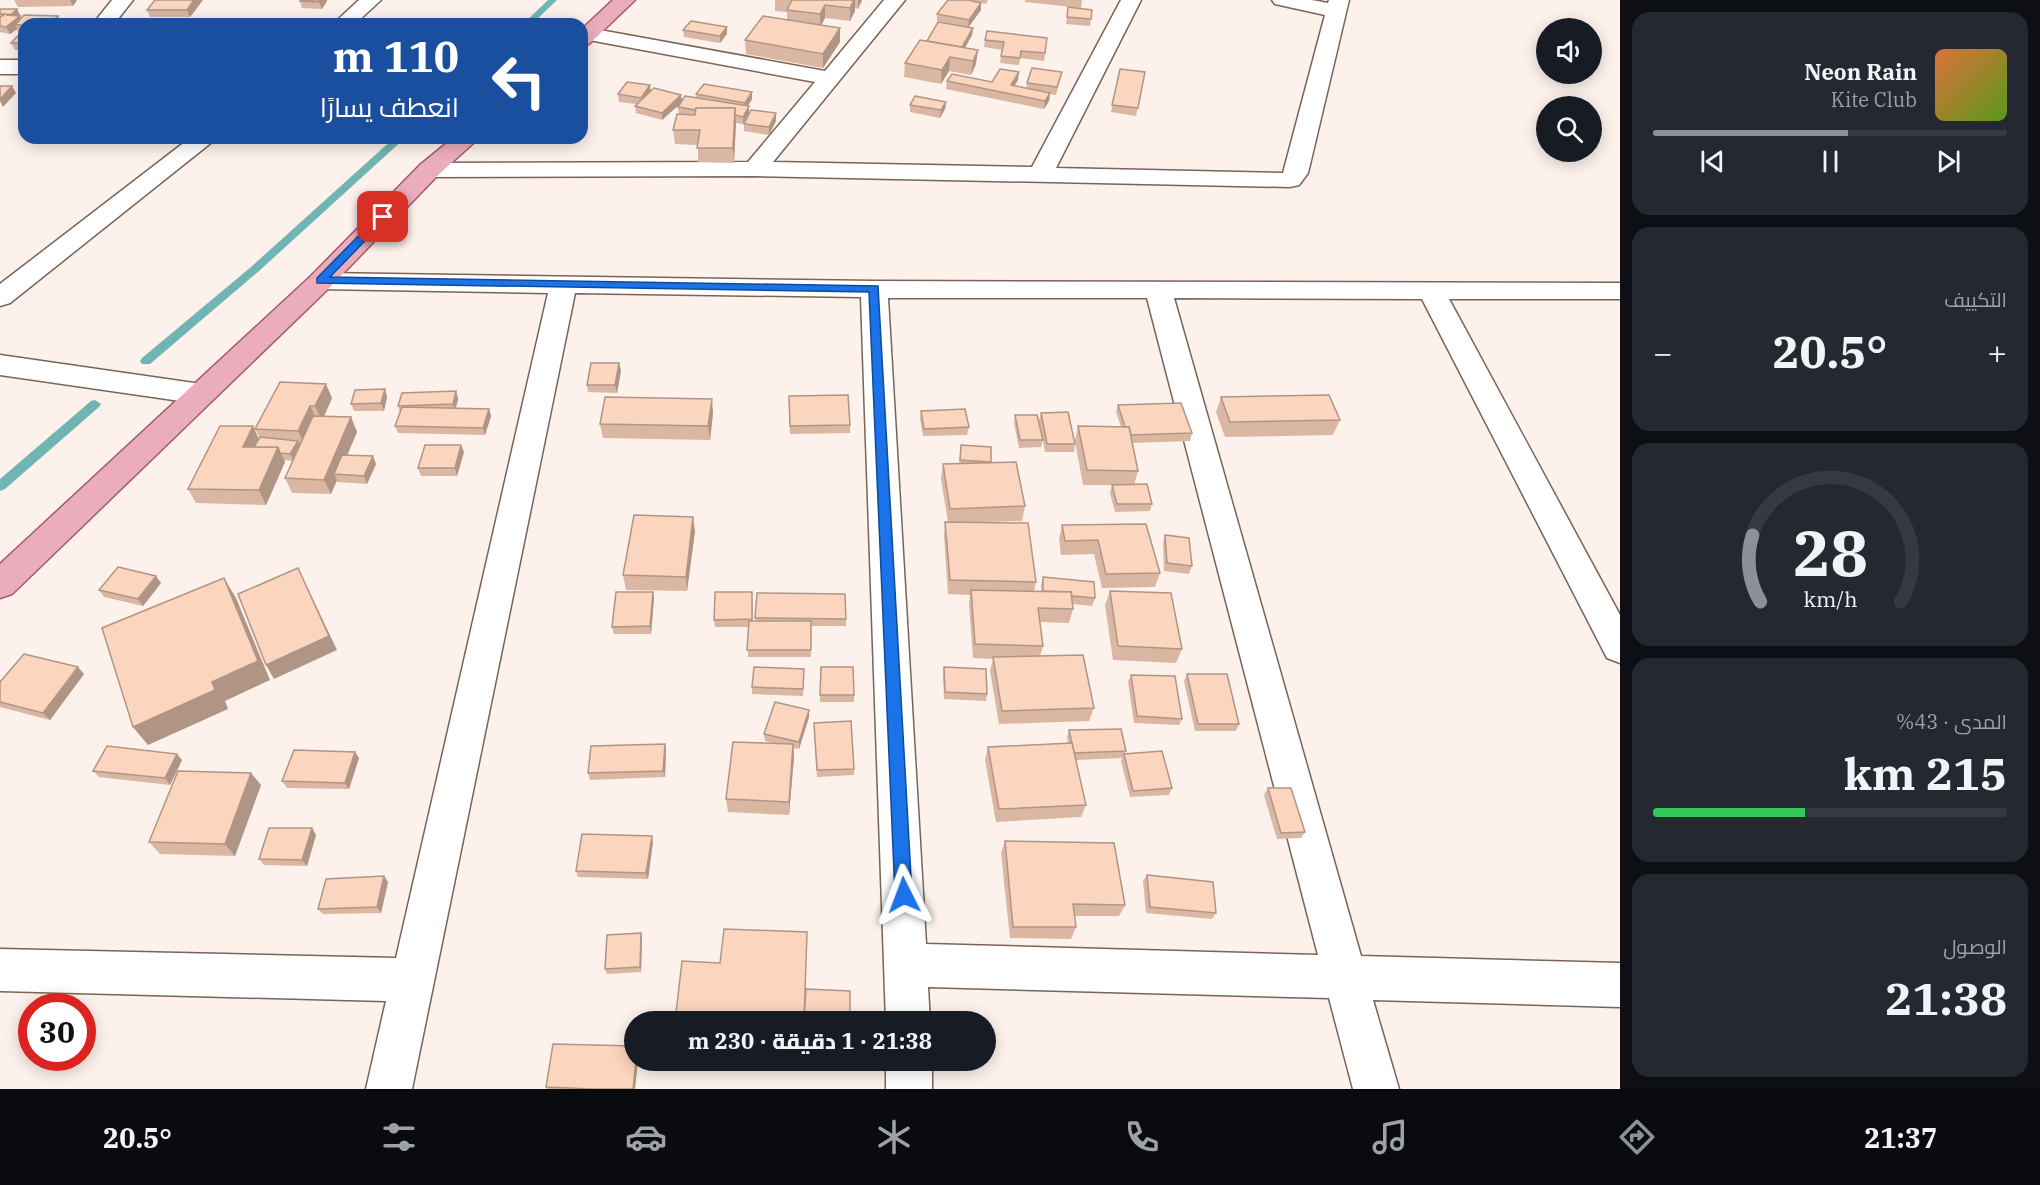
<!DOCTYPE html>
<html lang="ar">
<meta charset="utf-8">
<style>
body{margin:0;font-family:"IBM Plex Serif",Cairo,serif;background:#242831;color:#f1f3f6;direction:rtl;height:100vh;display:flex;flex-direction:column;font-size:22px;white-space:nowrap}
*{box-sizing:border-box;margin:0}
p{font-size:20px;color:#9ea1a6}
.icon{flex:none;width:33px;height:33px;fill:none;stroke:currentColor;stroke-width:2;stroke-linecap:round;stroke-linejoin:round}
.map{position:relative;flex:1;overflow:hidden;direction:ltr}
.sheet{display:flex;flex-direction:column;gap:12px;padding:12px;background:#0d0f14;width:420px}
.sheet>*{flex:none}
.top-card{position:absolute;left:18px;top:18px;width:570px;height:126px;border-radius:18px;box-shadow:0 3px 15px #0003;direction:rtl;background:#1a4fa0;color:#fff;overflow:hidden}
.tools{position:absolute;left:1536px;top:18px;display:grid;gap:12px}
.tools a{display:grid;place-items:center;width:66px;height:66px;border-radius:50%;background:#171b24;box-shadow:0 3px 15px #0003;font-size:30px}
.speed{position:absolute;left:18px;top:993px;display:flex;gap:12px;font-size:30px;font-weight:700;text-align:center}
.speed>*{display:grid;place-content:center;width:78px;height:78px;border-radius:50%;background:#171b24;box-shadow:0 3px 15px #0003;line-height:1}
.speed .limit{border:9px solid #d22;background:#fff;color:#111}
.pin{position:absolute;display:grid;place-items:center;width:51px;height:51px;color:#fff;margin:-26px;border-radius:12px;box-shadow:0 3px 9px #0006}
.me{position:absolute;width:66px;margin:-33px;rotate:357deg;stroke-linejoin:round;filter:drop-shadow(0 0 4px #0008)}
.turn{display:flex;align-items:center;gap:21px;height:126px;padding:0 30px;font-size:27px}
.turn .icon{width:78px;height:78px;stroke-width:2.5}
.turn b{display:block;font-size:42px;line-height:51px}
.big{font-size:45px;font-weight:800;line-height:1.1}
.sheet .card{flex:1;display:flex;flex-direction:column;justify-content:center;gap:9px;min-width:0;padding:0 21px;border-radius:18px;background:#242831}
.sheet .dial{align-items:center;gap:0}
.dial svg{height:156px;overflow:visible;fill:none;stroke:#363941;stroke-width:7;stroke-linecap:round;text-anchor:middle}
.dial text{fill:#f1f3f6;stroke:none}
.song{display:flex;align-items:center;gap:18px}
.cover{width:72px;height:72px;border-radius:9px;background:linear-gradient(135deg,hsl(20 70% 55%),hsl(90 70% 35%))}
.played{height:6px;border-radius:3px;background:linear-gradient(90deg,#8c9099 55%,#363941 55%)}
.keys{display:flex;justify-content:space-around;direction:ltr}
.heat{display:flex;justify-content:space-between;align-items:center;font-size:33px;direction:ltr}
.charge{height:9px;border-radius:4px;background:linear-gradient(90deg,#34c759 43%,#363941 0)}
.trip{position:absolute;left:624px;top:1011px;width:372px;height:60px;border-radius:30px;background:#171b24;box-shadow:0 3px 15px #0003;font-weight:800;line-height:60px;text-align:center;direction:rtl}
.menu{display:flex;height:96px;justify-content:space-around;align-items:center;background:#090b0e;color:#9ea1a6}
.menu .icon{width:42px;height:42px}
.menu .on{color:#8c9099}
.menu b{font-size:27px;color:#f1f3f6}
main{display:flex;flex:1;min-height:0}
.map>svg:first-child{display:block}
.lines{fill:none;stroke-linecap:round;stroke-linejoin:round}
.stream{fill:#71b4b4;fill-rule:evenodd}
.minor-casing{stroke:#796457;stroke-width:3}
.primary-casing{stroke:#a25b6c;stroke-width:3}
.minor{fill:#fff;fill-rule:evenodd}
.primary{fill:#ebadbe;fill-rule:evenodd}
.wall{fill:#d9b7a3}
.shaded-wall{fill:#b09585}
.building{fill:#fcd5be;stroke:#b09585;stroke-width:1.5}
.route{fill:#1a73e8;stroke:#114b97;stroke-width:1.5}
</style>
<main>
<section class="sheet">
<div class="card">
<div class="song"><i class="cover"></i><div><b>Neon Rain</b><p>Kite Club</p></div></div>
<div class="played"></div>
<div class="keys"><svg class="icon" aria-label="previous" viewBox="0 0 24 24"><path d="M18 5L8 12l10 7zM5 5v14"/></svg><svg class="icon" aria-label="pause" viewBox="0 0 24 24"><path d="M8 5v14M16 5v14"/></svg><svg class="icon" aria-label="next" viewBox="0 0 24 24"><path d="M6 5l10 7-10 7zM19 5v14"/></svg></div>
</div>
<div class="card"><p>التكييف</p>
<div class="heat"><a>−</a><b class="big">20.5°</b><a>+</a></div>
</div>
<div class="card dial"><svg viewBox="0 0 100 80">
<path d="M14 69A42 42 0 1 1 86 69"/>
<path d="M14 69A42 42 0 0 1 10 35" stroke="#8c9099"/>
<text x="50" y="56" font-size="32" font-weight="700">28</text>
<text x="50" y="72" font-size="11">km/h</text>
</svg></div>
<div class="card"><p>المدى · 43%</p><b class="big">215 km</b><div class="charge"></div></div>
<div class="card"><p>الوصول</p><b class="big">21:38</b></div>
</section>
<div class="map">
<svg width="1620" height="1089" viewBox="0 0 1620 1089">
<rect width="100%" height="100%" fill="#fcf1eb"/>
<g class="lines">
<g class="stream">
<polygon points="548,0 557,0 532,24 523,24"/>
<polygon points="394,138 405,138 259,271 150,364 142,364 140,361 142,358 251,267"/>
<polygon points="95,400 101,404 99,407 5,489 0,491 0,479 91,401"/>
</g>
<defs>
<g id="minor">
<polygon points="112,0 133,0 114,24 93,24"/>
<polygon points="359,0 381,0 355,24 333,24"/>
<polygon points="884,0 905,0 773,162 1032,167 1121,0 1141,0 1056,168 1283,173 1325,15 1275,4 1272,0 1312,0 1328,3 1329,0 1349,0 1308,173 1299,185 1290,187 755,176 429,177 420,175 417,170 420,165 429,163 748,162 815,82 589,40 582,39 582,29 589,28 825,71"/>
<rect x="0" y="60" width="24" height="14"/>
<polygon points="190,138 217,138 10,303 0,306 0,284"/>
<path d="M321,273L874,281L1620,283V299H1449L1620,615V663L1607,658L1422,299L1174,298L1361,956L1620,963V1007L1373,1000L1399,1089H1353L1329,998L928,987L930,1022H886L861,297L575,293L412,1089H366L386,1001L0,991V949L396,958L548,293L321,289L312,287L308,281L312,275ZM888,298H1147L1318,955L926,944Z"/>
<polygon points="0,355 201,384 211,387 216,394 211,401 201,404 0,375"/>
<rect x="886" y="1060" width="46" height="29"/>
</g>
<g id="primary">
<polygon points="613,0 635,0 589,44 582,46 582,29"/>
<polygon points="453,138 479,138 438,175 330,287 12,594 0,598 0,564 312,275 420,165"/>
</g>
</defs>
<use href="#minor" class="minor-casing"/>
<use href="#primary" class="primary-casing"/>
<use href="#minor" class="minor"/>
<use href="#primary" class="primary"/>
</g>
<g class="wall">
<polygon points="14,0 77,0 73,6 18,7"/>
<polygon points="155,0 203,0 190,17 150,17 147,10"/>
<polygon points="301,0 327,0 327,1 322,9 302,8 300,1"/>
<polygon points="775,0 862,0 858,9 855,8 855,11 850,21 825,18 821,25 840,42 823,68 746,54 745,40 787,20 787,12 775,11"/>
<polygon points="948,0 988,0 986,4 981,3 981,10 968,27 973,28 972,35 965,48 976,64 971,75 949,71 941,84 904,77 905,63 927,41 963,27 937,21 937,14"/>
<polygon points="1025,0 1082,0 1081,8 1025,2"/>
<polygon points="1068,7 1091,19 1090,26 1066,24"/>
<polygon points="0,9 17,9 21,16 20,17 21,18 58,16 61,23 60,24 24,24 24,32 18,32 17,29 10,34 0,32"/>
<polygon points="727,27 727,34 720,43 684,37 683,30"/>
<polygon points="24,33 24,50 15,50 11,43"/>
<polygon points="1047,38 1044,61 1020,58 1019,65 1000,63 1002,50 984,47 985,40"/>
<polygon points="1120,69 1145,72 1136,116 1111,112"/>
<polygon points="1062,72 1056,95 1050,94 1049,101 1044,109 946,89 947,81 992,82 1018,80 1014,86 1026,89 1027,83"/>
<polygon points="651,91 681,95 682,101 696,98 696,94 752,99 748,106 743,124 736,123 734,163 698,162 698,145 675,144 673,130 679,114 678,107 681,103 662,120 636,113 635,106 636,104 619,102 618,94"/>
<polygon points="946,102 945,109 940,118 910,112 910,105"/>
<polygon points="776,113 776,121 769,135 744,131 744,124"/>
<polygon points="99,138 134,138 128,143"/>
<polygon points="619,363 621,371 617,393 588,392 587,385"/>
<polygon points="280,382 332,398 324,416 351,417 357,432 347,455 373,456 376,464 367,484 337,482 337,480 331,494 292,493 285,478 292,461 284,460 285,462 266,505 196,503 188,489 260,438 255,429"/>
<polygon points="385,389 387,397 384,411 354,411 351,404"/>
<polygon points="456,391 458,399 456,408 489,409 491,416 485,435 398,433 395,426 400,412 398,406"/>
<polygon points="789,396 850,425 850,433 790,434"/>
<polygon points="1221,397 1340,420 1333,435 1225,437 1216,412"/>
<polygon points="1118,405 1192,433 1190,441 1132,443 1138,471 1134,485 1152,504 1150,511 1115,512 1110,493 1112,485 1083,485 1075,441 1078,426 1121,427 1116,412"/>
<polygon points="921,411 969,427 967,435 923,436 920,419"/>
<polygon points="713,413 710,440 603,438 600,424"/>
<polygon points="1041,413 1075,444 1074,452 1045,452 1039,420"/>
<polygon points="1015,415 1043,440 1041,447 1019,448 1014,423"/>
<polygon points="961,445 991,463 1025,506 1022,521 983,522 1036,582 1034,591 1041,591 1041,585 1043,577 1095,598 1092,606 1073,604 1073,609 1069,623 1040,622 1043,646 1040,656 1094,708 1089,721 999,724 990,671 993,659 973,658 969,604 970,595 948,594 944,536 945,522 948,522 941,479 943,464 959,464"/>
<polygon points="464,452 457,476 421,476 418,468"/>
<polygon points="1146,524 1160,573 1155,587 1102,588 1094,554 1061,555 1059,539 1062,525"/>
<polygon points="695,531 687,591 626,590 623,575"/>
<polygon points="1165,535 1192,566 1189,574 1164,571 1163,542"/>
<polygon points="161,583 143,606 104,597 99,590"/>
<polygon points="1110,591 1182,649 1176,663 1113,660 1105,605"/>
<polygon points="653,592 654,599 651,634 614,634 612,627"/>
<polygon points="753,599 753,621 756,621 755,618 846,619 846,626 811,626 811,657 748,657 748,627 715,627 714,620"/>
<polygon points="821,667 854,695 854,702 820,702"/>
<polygon points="944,667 987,694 986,701 944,699 943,674"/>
<polygon points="804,669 803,696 752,694 752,687"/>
<polygon points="84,674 50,720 0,707 0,682"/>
<polygon points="1187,674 1239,724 1236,731 1195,731 1184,681"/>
<polygon points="1131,675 1182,719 1179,725 1134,723 1128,682"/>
<polygon points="809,717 799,749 794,748 794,757 789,815 728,812 726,799 777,744 765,741 764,734"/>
<polygon points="814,730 854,769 854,775 817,777"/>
<polygon points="1069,730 1126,751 1125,754 1172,788 1169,795 1130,797 1121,761 1122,758 1076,760 1086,805 1081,817 996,822 985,760 988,747 1068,743 1067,737"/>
<polygon points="666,751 665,777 590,780 588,773"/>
<polygon points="359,758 349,789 287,788 282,781"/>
<polygon points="182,760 170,785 99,777 93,771"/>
<polygon points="261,785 235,856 160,854 149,842"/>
<polygon points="1268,788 1305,832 1301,838 1277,839 1264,795"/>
<polygon points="312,828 316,835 307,866 264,865 259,859"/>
<polygon points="1005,841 1125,905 1119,916 1074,916 1076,927 1071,939 1010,938 1001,853"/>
<polygon points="653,842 648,879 578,877 576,871"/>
<polygon points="1147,875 1216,913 1212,919 1146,913 1143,881"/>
<polygon points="388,882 381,913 323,914 318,909"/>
<polygon points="642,939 641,972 607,974 605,969"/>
<polygon points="806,989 850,1021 804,1022"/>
<polygon points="638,1060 635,1089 547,1089 546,1087"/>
</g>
<g class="shaded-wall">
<polygon points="70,0 77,0 73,6"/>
<polygon points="194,0 203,0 190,17 187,10"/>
<polygon points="320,0 327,0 327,1 322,9 319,2"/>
<polygon points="854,0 855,0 855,11 850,21 850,8"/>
<polygon points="858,0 862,0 858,9"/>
<polygon points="981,3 981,10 968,28 969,20"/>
<polygon points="825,5 825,18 820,28 820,14"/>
<polygon points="17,9 23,24 15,25 17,29 10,34 6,27 6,15"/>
<polygon points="58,16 61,23 60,24 50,24"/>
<polygon points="727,27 727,34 720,43 720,36"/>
<polygon points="840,28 840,42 823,68 823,54"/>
<polygon points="973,28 972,35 961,55 962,48"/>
<polygon points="978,50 976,64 971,75 973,61"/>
<polygon points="950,57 949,71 941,84 942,70"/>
<polygon points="1019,72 1018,80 1010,93 1011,85"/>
<polygon points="650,85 651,93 642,105 641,98"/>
<polygon points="12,86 16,93 3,107 0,101 0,99"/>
<polygon points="752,92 752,99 745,110 745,103"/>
<polygon points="1050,93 1049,101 1044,109 1045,101"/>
<polygon points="681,95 682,102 662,120 662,113"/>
<polygon points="946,102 945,109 940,118 941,110"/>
<polygon points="749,106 749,113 743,124 743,117"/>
<polygon points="735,108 736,123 734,163 733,148"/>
<polygon points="776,113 776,121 769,135 769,127"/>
<polygon points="125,138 134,138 128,143"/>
<polygon points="619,363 621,371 617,393 615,385"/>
<polygon points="326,384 332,398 322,421 315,406"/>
<polygon points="385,389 387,397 384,411 381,403"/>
<polygon points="456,391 458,399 455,411 453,404"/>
<polygon points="712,399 713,413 710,440 708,426"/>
<polygon points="310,406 317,420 305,445 298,431"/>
<polygon points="489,409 491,416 485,435 483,428"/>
<polygon points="351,417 357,432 339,475 334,474 337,480 331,494 324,480"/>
<polygon points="253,426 260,441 256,451 243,447"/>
<polygon points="298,441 302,448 294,461 290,454"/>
<polygon points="461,445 464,452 457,476 455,468"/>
<polygon points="278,447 285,462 266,505 259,490"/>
<polygon points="373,456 376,464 367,484 364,476"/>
<polygon points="693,517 695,531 687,591 686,577"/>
<polygon points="298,568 337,650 274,679 266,665"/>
<polygon points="156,576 161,583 143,606 138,599"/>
<polygon points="224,578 236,598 270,680 225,701 228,709 148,745 133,727 212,682"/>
<polygon points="653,592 654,599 651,634 650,626"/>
<polygon points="78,667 84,674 50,720 43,713"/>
<polygon points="809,710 809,717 799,749 799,742"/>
<polygon points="665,744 666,751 665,777 663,771"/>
<polygon points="793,744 794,757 789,815 789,802"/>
<polygon points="355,752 359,758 349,789 345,783"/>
<polygon points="177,754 182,760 170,785 165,778"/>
<polygon points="251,773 261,785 235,856 225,844"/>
<polygon points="312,828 316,835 307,866 302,860"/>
<polygon points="652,836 653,842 648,879 646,873"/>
<polygon points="384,876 388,882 381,913 377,907"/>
<polygon points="641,933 642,939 641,972 640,967"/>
<polygon points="636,1060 638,1060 635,1089 633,1089"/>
</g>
<g class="building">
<polygon points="155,0 194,0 187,10 147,10"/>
<polygon points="301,0 320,0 319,2 300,1"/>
<polygon points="792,0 854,0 850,8 825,5 820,14 787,10"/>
<polygon points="948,0 968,0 981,3 969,20 937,14"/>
<polygon points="1068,7 1092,10 1091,19 1067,17"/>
<polygon points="0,9 17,9 12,14 6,15 20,16 6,27 0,26 0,17 5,14 0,14"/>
<polygon points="24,15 58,16 50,24 15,25"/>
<polygon points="763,16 840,28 823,54 745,40"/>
<polygon points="207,19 223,20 220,24 203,24"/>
<polygon points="691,21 727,27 720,36 683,30"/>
<polygon points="938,22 973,28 962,47 927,41"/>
<polygon points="987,31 1047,38 1045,53 1021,51 1020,58 1001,56 1004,42 985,40"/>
<polygon points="21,33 24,33 24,43 11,43"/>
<polygon points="920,40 978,50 973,61 950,57 942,70 905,63"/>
<polygon points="1032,68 1062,72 1057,87 1027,83"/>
<polygon points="1000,69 1019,72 1011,85 1050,93 1045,101 947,81 952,74 992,82"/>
<polygon points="1120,69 1145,72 1138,108 1112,105"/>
<polygon points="627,82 650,85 641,98 618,94"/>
<polygon points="704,84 752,92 745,103 696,94"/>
<polygon points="0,86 12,86 0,99"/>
<polygon points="654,88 681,95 662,113 635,106"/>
<polygon points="685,96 749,106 743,117 735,115 735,108 696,108 696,110 678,107"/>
<polygon points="915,96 946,102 941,110 910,105"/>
<polygon points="696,108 735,108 733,148 697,148 700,130 673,130 677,114 695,115"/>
<polygon points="751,110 776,113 769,127 744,124"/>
<polygon points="591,363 619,363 615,385 587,385"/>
<polygon points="280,382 326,384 315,406 310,406 298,431 255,429"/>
<polygon points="385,389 381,403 351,404 355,390"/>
<polygon points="456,391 453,404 398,406 402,393"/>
<polygon points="848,395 850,425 790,426 789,396"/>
<polygon points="1329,395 1340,420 1230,422 1221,397"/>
<polygon points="605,397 712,399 708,426 600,424"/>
<polygon points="1181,403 1192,433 1131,435 1129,427 1125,427 1118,405"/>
<polygon points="402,407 489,409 483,428 395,426"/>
<polygon points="965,409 969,427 924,429 921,411"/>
<polygon points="1068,412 1075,444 1047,444 1041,413"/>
<polygon points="1015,415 1037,415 1043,440 1020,440"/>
<polygon points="313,416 351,417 324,480 285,478"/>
<polygon points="220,426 253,426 243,447 278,447 259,490 188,489"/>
<polygon points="1078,426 1129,427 1138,471 1087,470"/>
<polygon points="260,437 298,441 290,454 280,453 278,447 254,447"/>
<polygon points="425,445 461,445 455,468 418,468"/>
<polygon points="961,445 991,447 991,462 960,460"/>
<polygon points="342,455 373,456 364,476 334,474"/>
<polygon points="1016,462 1025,506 950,509 943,464"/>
<polygon points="1147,484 1152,504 1117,504 1112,485"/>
<polygon points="634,515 693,517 686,577 623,575"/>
<polygon points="945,522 1028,523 1036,582 950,580"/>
<polygon points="1146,524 1160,573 1106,574 1098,540 1065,541 1062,525"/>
<polygon points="1165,535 1189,538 1192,566 1167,563"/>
<polygon points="118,567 156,576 138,599 99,590"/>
<polygon points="298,568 329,636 266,665 238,594"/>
<polygon points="1043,577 1094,582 1095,598 1072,596 1071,592 1043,591"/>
<polygon points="224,578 258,661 212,682 215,690 133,727 102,628"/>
<polygon points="971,590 1071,592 1073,609 1038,608 1043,646 975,644"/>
<polygon points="1110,591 1171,593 1182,649 1118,646"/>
<polygon points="616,592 653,592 650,626 612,627"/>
<polygon points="715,592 752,592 752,619 714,620"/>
<polygon points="757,593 845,594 846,619 755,618"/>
<polygon points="749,621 811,621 811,650 747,650"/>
<polygon points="24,654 78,667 43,713 0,702 0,682"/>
<polygon points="1083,655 1094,708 1002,711 993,657"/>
<polygon points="754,667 804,669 803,689 752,687"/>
<polygon points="821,667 853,667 854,695 820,695"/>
<polygon points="944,667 986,669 987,694 945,692"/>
<polygon points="1187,674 1227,674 1239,724 1198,724"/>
<polygon points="1131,675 1175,676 1182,719 1137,716"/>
<polygon points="775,702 809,710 799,742 764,734"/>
<polygon points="851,721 854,769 817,770 814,723"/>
<polygon points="1121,729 1126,751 1074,753 1069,730"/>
<polygon points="733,742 793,744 789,802 726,799"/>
<polygon points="1072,743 1086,805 999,809 988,747"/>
<polygon points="665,744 663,771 588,773 591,746"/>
<polygon points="107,746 177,754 165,778 93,771"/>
<polygon points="294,750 355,752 345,783 282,781"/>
<polygon points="1162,751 1172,788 1133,791 1124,754"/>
<polygon points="178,771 251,773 225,844 149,842"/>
<polygon points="1268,788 1291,788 1305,832 1281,833"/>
<polygon points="269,828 312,828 302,860 259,859"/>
<polygon points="582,834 652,836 646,873 576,871"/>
<polygon points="1005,841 1114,843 1125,905 1073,904 1076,927 1013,927"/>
<polygon points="1147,875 1213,882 1216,913 1150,907"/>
<polygon points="384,876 377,907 318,909 326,879"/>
<polygon points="724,929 807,932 804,1022 675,1022 682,961 720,963"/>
<polygon points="641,933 640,967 605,969 607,935"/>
<polygon points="806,989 850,991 850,1021 825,1022 826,1020 804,1019"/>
<polygon points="553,1044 634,1046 634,1060 636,1060 633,1089 592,1089 546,1087"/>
</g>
<polygon class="route" points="379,215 388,217 330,277 878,286 912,895 910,901 904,904 898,901 895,895 869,292 317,283 317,278"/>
</svg>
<div class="tools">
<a><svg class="icon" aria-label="sound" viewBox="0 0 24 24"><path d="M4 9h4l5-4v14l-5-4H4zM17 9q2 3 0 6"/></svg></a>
<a><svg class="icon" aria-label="search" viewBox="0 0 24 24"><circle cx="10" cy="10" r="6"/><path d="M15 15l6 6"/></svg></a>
</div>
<div class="speed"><div class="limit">30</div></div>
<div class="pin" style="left:383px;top:217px;background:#d93025"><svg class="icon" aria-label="arrive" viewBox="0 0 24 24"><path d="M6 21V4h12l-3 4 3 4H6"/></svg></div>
<svg class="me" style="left:904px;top:895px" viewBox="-20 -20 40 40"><path d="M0-17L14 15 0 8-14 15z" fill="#1a73e8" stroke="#fff" stroke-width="4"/></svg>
<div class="trip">21:38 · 1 دقيقة · 230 m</div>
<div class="top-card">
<div class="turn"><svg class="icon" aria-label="left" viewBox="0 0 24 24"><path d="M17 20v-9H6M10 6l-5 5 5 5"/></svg><div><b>110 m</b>انعطف يسارًا</div></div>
</div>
</div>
</main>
<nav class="menu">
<b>21:37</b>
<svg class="icon on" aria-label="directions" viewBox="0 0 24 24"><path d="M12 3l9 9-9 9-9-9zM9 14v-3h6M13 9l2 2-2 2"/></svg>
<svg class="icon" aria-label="music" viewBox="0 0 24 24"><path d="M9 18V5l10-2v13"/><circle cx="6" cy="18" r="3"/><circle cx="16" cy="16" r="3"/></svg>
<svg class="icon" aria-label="phone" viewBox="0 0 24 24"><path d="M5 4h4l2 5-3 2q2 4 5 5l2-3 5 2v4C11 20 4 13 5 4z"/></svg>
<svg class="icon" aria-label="climate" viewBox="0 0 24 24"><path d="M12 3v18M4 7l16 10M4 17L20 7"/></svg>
<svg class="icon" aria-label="car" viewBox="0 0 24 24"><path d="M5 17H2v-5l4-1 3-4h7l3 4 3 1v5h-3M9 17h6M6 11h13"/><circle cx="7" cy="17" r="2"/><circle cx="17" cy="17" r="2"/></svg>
<svg class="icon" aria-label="filters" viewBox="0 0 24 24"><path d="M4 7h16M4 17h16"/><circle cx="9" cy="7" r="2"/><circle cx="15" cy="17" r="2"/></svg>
<b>20.5°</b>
</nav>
